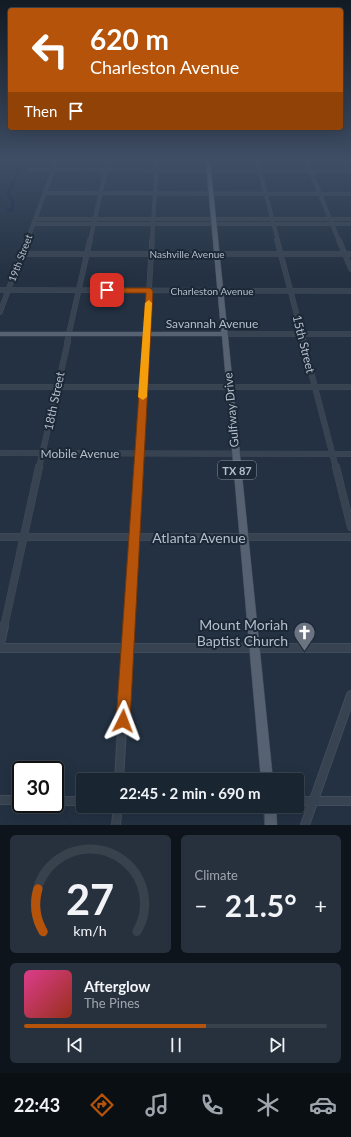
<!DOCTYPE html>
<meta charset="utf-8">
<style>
body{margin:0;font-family:Lato,sans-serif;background:#27313e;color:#f1f3f6;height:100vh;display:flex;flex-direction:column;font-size:15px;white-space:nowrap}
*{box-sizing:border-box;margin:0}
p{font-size:13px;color:#9fa5ac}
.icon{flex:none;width:22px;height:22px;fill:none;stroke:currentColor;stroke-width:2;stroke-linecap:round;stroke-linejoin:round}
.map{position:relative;height:825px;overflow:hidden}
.side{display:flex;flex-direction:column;gap:10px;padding:10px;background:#0e141c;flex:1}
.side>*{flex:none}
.hud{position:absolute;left:8px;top:8px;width:335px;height:122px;border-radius:4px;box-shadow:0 4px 16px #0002,0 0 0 1px #38424d;background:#b45309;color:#fff;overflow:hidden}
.speed{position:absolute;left:12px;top:761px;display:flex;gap:8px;font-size:20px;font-weight:700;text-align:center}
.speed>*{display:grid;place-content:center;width:52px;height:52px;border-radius:50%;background:#1a2532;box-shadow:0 4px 16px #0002,0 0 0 1px #38424d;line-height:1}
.speed .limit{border:2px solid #111;border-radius:6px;background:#fff;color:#111}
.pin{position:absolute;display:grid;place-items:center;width:34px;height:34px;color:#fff;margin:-17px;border-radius:8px;box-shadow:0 2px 6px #0006}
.me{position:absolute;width:44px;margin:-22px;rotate:3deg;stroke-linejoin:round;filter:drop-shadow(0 0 3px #0008)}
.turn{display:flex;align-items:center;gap:14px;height:84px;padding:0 16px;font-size:18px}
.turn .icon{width:52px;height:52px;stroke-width:2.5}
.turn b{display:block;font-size:28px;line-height:34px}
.then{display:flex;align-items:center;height:38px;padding:0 16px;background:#0003;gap:8px;font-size:15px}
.big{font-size:30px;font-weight:700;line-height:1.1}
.side .tile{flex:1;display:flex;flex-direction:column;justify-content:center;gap:6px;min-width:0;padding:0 14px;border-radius:6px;background:#27313e}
.side .dial{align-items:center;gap:0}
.dial svg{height:104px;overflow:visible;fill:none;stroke:#38424d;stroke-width:7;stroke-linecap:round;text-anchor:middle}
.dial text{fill:#f1f3f6;stroke:none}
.song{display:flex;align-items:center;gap:12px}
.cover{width:48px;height:48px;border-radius:6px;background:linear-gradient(135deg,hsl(330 70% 55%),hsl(10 70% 35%))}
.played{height:4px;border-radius:2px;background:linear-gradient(90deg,#b45309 60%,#38424d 60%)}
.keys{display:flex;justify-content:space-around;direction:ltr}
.heat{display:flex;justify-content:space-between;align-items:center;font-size:22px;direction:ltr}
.side .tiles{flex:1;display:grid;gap:10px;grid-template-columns:1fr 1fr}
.tile:last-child{grid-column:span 2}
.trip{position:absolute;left:76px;top:773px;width:228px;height:40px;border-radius:4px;background:#1a2532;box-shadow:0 4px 16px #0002,0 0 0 1px #38424d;font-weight:700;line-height:40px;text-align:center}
.menu{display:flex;height:64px;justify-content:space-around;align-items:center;background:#0a0f14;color:#9fa5ac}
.menu .icon{width:28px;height:28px}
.menu .on{color:#b45309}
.menu b{font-size:18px;color:#f1f3f6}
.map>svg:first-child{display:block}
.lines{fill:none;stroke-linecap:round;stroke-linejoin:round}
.canal{stroke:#152841;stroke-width:3.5}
.minor-far4-casing{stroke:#414c5a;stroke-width:4}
.minor-far3-casing{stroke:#414c5a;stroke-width:5.5}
.minor-far2-casing{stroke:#414c5a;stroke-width:6}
.minor-far1-casing{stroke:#414c5a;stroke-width:8}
.minor-casing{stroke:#414c5a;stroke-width:10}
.major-casing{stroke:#414c5a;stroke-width:1}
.minor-far4{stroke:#384351;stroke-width:3.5}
.minor-far3{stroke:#384351;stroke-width:4.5}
.minor-far2{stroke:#384351;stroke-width:5.5}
.minor-far1{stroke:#384351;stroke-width:7}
.minor{stroke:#384351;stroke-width:8}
.major{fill:#566271;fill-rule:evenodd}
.rail{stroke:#596778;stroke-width:1;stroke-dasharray:2.5 2.5;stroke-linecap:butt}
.route{fill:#b45309;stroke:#753606}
.slow{fill:#f59e0b}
.labels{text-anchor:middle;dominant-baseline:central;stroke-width:4;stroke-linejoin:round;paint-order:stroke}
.far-street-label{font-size:10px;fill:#b4becc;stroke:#1c2836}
.shield{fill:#1c2836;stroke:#86919f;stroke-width:1}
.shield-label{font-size:11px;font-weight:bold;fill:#b4becc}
.street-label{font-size:12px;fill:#b4becc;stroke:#1c2836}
.near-street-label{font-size:14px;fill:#b4becc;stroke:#1c2836}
.near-poi-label{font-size:14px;fill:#b4becc;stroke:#1c2836;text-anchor:end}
</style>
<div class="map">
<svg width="351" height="825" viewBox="0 0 351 825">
<rect width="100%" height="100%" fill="#233142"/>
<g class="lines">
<polyline class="canal" points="8,210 12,210 13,203 8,193 24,160"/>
<defs>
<g id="minor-far4">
<polyline points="257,160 278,241"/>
<polyline points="306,160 339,241"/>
<polyline points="29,170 351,171"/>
<polyline points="45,193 351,194"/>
<polyline points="35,219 351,219"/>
<polyline points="34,224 351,224"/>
<polyline points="27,241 57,160"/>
<polyline points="90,241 108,160"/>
<polyline points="152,241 157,160"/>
</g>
<g id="minor-far3">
<polyline points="277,240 304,342"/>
<polyline points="339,240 351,269"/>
<polyline points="22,254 351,254"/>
<polyline points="0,290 351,291"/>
<polyline points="0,312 27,240"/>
<polyline points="224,334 351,334"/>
<polyline points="67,342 90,240"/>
<polyline points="146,342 152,240"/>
</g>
<g id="minor-far2">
<polyline points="303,341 336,468"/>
<polyline points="0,387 351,387"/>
<polyline points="0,453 351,454"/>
<polyline points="39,468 68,341"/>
<polyline points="138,468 146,341"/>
</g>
<g id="minor-far1">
<polyline points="336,467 351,527"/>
<polyline points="0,537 351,537"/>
<polyline points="4,627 39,467"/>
<polyline points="128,627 138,467"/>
</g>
<g id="minor">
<polyline points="0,643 4,626"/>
<polyline points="0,648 351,648"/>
<polyline points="119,780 128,626"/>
<polyline points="0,800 21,800"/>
<polyline points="55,801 83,801"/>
<polyline points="297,801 351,801"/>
<polyline points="116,825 118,806"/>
<polyline points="305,825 351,695"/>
</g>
<g id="major">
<polygon points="206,160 210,160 273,780 261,780 222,336 0,336 0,332 221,332"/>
<polygon points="264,806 276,806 277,825 265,825"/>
</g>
</defs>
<use href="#minor-far4" class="minor-far4-casing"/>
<use href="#minor-far3" class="minor-far3-casing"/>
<use href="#minor-far2" class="minor-far2-casing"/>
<use href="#minor-far1" class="minor-far1-casing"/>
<use href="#minor" class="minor-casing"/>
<use href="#major" class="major-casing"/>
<use href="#minor-far4" class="minor-far4"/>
<use href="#minor-far3" class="minor-far3"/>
<use href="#minor-far2" class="minor-far2"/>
<use href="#minor-far1" class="minor-far1"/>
<use href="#minor" class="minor"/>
<use href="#major" class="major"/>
<polyline class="rail" points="0,174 8,160"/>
</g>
<linearGradient id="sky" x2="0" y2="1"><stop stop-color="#131b24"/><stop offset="0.58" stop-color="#3f4e65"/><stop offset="1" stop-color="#3f4e65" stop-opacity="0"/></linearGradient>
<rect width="351" height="276" fill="url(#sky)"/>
<polygon class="route" points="150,288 153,291 130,721 128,726 123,728 118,726 116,721 146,293 107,293 103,290 107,288"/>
<polygon class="slow" points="149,300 152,303 147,397 143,400 138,397 145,303"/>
<defs>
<symbol id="church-pin" viewBox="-11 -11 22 30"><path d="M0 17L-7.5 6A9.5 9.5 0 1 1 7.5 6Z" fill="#6b7280" stroke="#1c2836"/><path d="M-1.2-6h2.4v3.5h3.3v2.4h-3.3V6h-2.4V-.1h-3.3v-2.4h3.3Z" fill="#fff"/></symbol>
</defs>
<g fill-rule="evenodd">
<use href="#church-pin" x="292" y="620" width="25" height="34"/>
</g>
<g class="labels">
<g class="far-street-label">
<text x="187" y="254">Nashville Avenue</text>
<text transform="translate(20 258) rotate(-69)">19th Street</text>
<text x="212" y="291">Charleston Avenue</text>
</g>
<rect class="shield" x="218" y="461" width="38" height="18" rx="3"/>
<g class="shield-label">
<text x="237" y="470">TX 87</text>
</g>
<g class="street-label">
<text x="212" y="323">Savannah Avenue</text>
<text transform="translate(304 344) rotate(76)">15th Street</text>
<text transform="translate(54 401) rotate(-78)">18th Street</text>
<text transform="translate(231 410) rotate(-95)">Gulfway Drive</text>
<text x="80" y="453">Mobile Avenue</text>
</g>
<g class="near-street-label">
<text x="199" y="537">Atlanta Avenue</text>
</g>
<g class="near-poi-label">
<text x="288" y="624">Mount Moriah<tspan x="288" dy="16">Baptist Church</tspan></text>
</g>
</g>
</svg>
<div class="speed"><div class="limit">30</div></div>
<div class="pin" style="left:107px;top:290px;background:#d93025"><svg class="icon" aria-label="arrive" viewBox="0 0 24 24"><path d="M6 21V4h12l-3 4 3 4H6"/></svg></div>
<svg class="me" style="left:123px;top:721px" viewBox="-20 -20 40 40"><path d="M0-17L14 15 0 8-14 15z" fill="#b45309" stroke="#fff" stroke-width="4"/></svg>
<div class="trip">22:45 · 2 min · 690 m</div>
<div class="hud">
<div class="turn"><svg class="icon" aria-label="left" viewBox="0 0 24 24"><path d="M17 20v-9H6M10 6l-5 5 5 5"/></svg><div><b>620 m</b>Charleston Avenue</div></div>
<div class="then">Then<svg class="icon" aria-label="arrive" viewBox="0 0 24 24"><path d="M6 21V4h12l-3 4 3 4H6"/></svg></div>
</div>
</div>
<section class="side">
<div class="tiles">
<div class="tile dial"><svg viewBox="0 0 100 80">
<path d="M14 69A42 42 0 1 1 86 69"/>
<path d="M14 69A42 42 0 0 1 10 36" stroke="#b45309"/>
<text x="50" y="56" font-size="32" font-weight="700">27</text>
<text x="50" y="72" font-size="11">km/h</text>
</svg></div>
<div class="tile"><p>Climate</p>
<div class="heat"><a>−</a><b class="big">21.5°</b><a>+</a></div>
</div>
<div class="tile">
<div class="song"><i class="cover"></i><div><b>Afterglow</b><p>The Pines</p></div></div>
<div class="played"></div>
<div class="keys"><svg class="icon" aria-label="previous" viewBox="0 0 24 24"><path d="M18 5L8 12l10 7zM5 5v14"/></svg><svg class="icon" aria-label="pause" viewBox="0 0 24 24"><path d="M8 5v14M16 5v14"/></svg><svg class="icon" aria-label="next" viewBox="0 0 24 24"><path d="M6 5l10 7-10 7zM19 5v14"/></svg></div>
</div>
</div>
</section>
<nav class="menu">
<b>22:43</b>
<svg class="icon on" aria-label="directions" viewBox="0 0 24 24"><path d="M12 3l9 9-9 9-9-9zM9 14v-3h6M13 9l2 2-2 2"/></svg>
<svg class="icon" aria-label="music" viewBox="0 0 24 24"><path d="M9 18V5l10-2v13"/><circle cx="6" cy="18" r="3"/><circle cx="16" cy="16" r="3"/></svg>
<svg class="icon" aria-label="phone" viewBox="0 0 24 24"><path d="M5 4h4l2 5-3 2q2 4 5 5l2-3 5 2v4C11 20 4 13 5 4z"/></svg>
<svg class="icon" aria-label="climate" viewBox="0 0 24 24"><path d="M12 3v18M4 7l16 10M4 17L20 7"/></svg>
<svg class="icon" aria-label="car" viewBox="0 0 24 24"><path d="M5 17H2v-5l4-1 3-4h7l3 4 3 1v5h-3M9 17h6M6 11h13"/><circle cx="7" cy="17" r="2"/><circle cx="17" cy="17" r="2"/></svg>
</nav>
